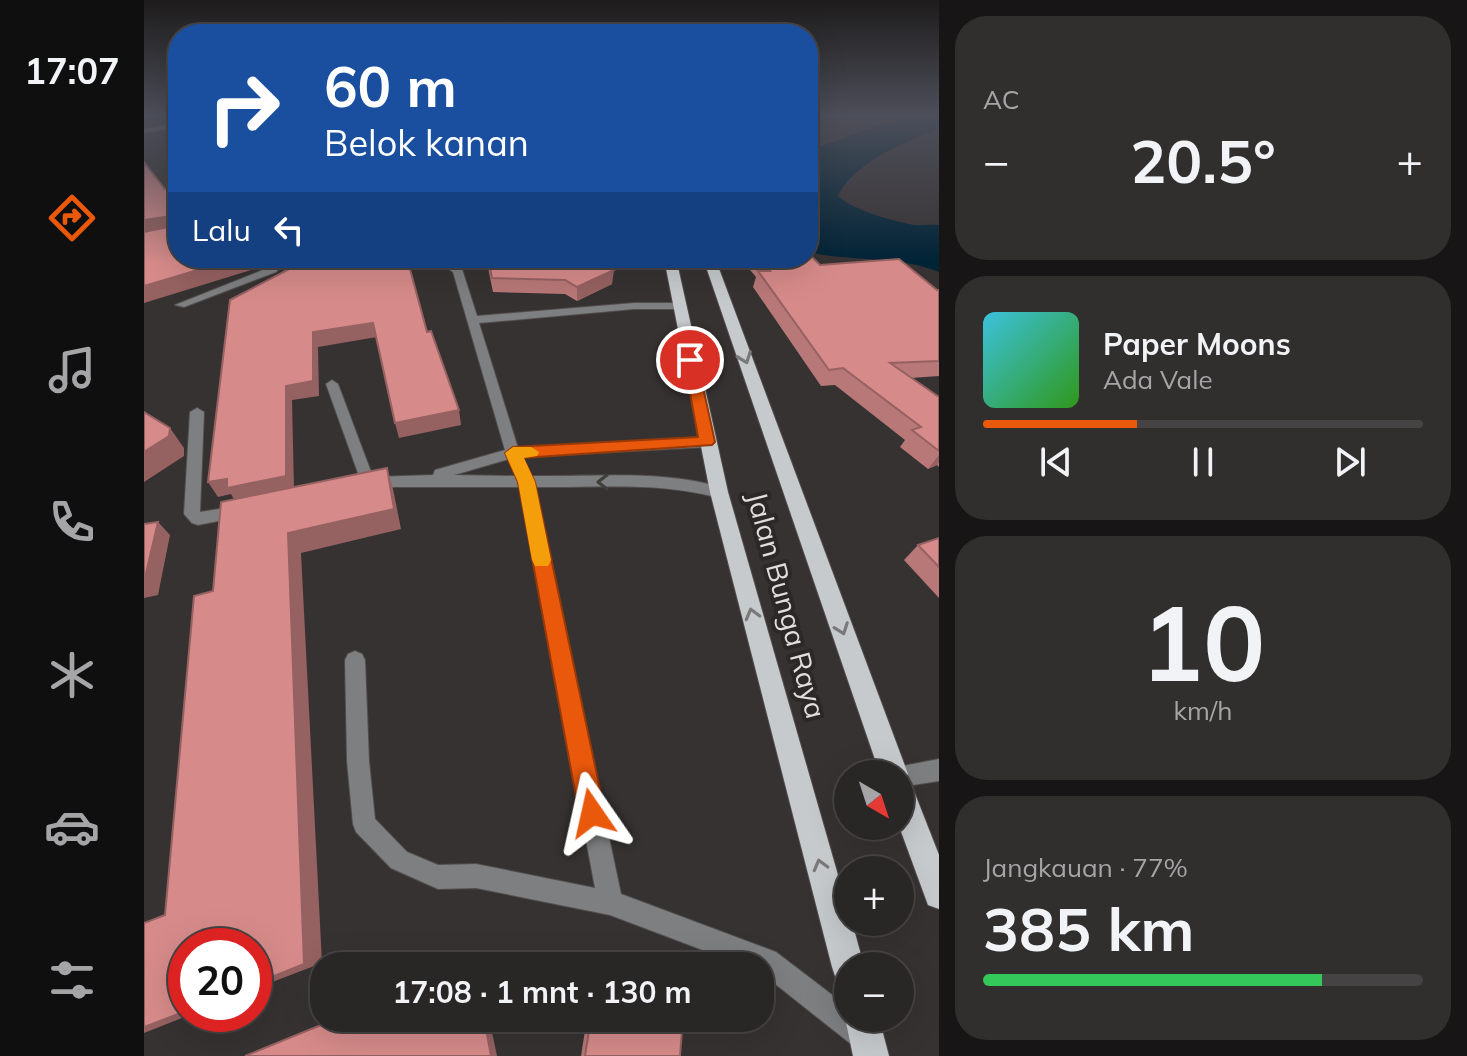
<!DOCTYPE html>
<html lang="id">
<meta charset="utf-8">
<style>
body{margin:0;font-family:Mulish,sans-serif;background:#312e2e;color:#f1f3f6;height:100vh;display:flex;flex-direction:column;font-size:30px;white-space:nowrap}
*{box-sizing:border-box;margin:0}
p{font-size:26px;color:#a5a5a7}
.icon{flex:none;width:44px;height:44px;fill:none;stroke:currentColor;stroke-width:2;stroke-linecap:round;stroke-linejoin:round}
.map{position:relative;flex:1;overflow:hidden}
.side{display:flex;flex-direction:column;gap:16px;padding:16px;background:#171515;width:528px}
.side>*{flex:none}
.top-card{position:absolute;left:24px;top:24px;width:650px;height:244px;border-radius:32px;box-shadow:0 8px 32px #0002,0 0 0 2px #454343;background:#1a4fa0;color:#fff;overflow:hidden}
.needle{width:52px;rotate:141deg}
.tools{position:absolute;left:690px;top:760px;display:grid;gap:16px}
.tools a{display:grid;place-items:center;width:80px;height:80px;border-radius:50%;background:#292626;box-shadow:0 8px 32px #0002,0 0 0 2px #454343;font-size:40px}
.speed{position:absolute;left:24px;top:928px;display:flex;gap:16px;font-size:40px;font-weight:700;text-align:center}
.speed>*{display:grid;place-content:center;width:104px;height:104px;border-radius:50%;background:#292626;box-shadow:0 8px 32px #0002,0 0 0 2px #454343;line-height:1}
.speed .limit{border:12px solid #d22;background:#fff;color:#111}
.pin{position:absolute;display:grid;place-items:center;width:68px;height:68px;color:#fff;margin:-34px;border:4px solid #fff;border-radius:50%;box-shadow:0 2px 8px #0007}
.me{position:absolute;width:88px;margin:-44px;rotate:349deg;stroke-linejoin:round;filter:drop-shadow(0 0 6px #0008)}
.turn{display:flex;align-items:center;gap:28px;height:168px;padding:0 24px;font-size:36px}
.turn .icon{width:104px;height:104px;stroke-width:2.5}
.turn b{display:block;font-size:56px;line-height:68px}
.then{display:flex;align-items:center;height:76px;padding:0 24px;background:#0003;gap:16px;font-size:30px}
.big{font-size:60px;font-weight:700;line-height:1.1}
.side .card{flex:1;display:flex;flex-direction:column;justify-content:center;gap:12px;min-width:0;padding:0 28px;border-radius:32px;background:#312e2e}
.side .dial{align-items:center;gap:0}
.dial b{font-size:104px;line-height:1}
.song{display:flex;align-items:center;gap:24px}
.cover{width:96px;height:96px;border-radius:12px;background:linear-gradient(135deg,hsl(190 70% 55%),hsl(110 70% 35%))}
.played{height:8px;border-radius:4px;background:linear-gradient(90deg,#ea580c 35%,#454343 35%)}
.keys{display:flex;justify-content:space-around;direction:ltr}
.heat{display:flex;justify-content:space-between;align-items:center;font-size:44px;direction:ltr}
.charge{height:12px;border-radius:6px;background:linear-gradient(90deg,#34c759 77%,#454343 0)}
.trip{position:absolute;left:166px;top:952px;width:464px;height:80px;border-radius:32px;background:#292626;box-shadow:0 8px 32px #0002,0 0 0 2px #454343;font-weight:700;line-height:80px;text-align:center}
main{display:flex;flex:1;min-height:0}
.tabs{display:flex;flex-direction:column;width:144px;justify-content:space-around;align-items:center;background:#100f0f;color:#a5a5a7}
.tabs .icon{width:56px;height:56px}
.tabs .current{color:#ea580c}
.tabs b{font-size:36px;color:#f1f3f6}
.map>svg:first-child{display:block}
.water{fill:#002336}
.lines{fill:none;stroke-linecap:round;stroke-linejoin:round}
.river{fill:#002336;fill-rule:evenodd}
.lane-casing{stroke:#524e4e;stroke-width:2}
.street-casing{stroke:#524e4e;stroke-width:2}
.primary-casing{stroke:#524e4e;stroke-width:2}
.lane{fill:#7d7f80;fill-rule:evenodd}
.street{fill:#7d7f80;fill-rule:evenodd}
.primary{fill:#c6cacc;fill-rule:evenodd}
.wall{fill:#b87877}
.shaded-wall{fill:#966161}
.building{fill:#d68b8a;stroke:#966161;stroke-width:2}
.oneway{stroke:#7a797a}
.oneway2{stroke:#413e3e}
.route{fill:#ea580c;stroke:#983908;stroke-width:2}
.slow{fill:#f59e0b}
.labels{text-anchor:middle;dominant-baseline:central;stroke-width:8;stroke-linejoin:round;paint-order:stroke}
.street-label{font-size:28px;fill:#e1dede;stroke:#2d2828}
</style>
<main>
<nav class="tabs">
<b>17:07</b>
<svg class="icon current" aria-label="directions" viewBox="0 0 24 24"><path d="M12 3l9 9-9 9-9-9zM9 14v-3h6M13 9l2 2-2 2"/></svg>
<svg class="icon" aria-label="music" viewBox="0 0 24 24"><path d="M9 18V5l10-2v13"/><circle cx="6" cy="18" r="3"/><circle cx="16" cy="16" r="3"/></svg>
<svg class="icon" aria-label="phone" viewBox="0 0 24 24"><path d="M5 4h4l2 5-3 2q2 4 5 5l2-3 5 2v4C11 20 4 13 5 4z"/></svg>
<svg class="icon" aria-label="climate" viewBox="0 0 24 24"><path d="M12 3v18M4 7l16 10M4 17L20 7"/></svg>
<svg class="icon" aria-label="car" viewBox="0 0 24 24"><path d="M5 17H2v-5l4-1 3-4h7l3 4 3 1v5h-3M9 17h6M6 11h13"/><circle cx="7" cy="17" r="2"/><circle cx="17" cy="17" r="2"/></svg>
<svg class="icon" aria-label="filters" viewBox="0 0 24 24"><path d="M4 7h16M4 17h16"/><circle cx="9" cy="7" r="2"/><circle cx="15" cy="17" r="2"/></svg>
</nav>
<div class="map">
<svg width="795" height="1056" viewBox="0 0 795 1056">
<rect width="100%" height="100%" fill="#373232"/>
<path class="water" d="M779,115H795V129C760,142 707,163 692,200C705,238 765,223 795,225V272C752,255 708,262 664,252V151L733,126Z"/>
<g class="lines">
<path class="river" d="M664,178C682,183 691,197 707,205C735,219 765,224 795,230V256C750,245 702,238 664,211Z"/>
<defs>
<g id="lane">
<path d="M282,259L304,261L318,269L333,316L490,303H536L541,306L536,309H490L335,323L374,448L563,437L570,442L563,447L378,457L387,476C452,477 517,469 580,488L583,492L575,498C514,481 453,488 391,487L477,894L632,952L704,1007V1018C719,1018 725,1020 731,1034L727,1044L717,1048L707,1044L616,972V966H601L466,915L332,888L294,889L247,868L212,832L209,824L203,761L201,660L204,654L211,651L218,654L221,660L225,761L231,819L263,852L294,865L332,864L451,888L376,487H219L182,384L188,380L194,384L229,477L289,475L291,470L361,450L309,272C292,258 267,268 247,271L242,268ZM365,459L372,476L310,475Z"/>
<polygon points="53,408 60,412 56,512 94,506 100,508 102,512 100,516 54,525 48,523 40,514 46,412"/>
<polygon points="795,759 795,781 756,787 756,774 746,774 748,768"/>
</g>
<g id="street">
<polygon points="34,123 34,127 0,133 0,129"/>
<polygon points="125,258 135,258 137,266 132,272 40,307 31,305 124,268 127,265"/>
</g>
<g id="primary">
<polygon points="520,258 532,258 584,492 704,910 704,922 708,922 720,966 704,966 704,983 692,979 688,967 566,492"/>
<polygon points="559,258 571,258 764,774 761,779 766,781 795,855 795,909 784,905 755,826 756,774 736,774"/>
<polygon points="704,1010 704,1018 735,1018 745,1056 709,1056 701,1018"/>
</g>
</defs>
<use href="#lane" class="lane-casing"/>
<use href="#street" class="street-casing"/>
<use href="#primary" class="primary-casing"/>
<use href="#lane" class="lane"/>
<use href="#street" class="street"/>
<use href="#primary" class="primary"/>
</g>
<g class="wall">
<polygon points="342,258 445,258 468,284 433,301 421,294 349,292"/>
<polygon points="596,258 664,258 676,265 795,290 795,376 767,378 795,397 795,467 793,465 784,469 756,447 761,440 691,385 677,386 609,287 612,277"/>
<polygon points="795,538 795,598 760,560 774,545"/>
<polygon points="443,1018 539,1018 536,1056 437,1056"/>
</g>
<g class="shaded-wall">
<polygon points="27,216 33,229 0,235 0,220"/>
<polygon points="94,258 124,258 123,265 0,303 0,286"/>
<polygon points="235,258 278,258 238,265"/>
<polygon points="470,270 468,284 433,301 433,287"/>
<polygon points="229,323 233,337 174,347 175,396 148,400 150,490 92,503 87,494 74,497 64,482 83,479 142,386 169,332"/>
<polygon points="315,410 317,425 255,438 251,423"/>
<polygon points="26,428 40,448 40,456 0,482 0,452"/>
<polygon points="795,455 795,462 793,465 784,469"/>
<polygon points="243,468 249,489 257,529 157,553 178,963 110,989 144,533"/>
<polygon points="14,522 26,535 14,595 0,598 0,582"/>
<polygon points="42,1011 42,1014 48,1014 0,1033 0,1027"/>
<polygon points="340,1018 345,1018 353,1056 347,1056"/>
</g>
<g class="building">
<polygon points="0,162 21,189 34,187 34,258 94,258 0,286 0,232 29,226 30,219 27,216 0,220"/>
<polygon points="664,253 676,265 755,259 793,290 795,290 795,361 746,363 795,397 795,451 768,430 777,427 699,368 685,370 614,271 626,271 614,258 664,258"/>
<polygon points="166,258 238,258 242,260 263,258 283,332 287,331 315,410 251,423 229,323 169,332 169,381 142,386 142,476 83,488 83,479 64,482 86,300"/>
<polygon points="344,258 445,258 470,270 433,287 421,280 348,278"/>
<polygon points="0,412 26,428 25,436 0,452"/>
<polygon points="243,468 250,509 144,533 160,964 110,984 110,946 42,946 42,1011 0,1027 0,923 21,915 50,596 69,591 77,502"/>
<polygon points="14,522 0,582 0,524"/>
<polygon points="795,538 795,567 774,545"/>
<polygon points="194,1018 340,1018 347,1056 101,1056"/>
<polygon points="447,1018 539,1018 536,1056 441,1056"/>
</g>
<defs><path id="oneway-chevron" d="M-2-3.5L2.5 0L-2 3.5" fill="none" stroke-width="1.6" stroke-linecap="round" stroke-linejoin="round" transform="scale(2)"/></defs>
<g class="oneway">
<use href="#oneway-chevron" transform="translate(601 358) rotate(70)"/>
<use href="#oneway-chevron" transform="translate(608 614) rotate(-105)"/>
<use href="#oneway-chevron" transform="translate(698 629) rotate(70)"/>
<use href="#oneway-chevron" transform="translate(676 865) rotate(-105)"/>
</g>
<use class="oneway2" href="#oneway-chevron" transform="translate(459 482) rotate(-180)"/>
<linearGradient id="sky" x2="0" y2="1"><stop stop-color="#1e1c1c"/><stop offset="0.44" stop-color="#4d4f5a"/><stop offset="1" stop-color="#4d4f5a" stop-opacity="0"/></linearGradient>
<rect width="795" height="263" fill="url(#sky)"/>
<polygon class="route" points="546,356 553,360 571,442 568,445 379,458 391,482 461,813 457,822 448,826 439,822 435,813 374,482 361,453 369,447 554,437 540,360"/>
<polygon class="slow" points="369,447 387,447 395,452 393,456 380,458 391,482 407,560 404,566 391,566 388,560 374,482 361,453"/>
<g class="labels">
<g class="street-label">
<text transform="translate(643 605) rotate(75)">Jalan Bunga Raya</text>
</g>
</g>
</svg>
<div class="tools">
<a><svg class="needle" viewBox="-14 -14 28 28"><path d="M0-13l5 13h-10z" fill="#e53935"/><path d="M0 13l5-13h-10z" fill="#a5a5a7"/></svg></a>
<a>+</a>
<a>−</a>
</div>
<div class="speed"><div class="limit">20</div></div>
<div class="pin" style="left:546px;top:360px;background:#d93025"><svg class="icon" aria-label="arrive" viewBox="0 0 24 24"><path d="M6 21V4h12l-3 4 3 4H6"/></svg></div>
<svg class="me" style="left:448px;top:813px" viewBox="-20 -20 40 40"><path d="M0-17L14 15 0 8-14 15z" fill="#ea580c" stroke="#fff" stroke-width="4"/></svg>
<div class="trip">17:08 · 1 mnt · 130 m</div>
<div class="top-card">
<div class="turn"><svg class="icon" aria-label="right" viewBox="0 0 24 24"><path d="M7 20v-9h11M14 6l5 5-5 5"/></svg><div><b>60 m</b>Belok kanan</div></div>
<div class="then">Lalu<svg class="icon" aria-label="left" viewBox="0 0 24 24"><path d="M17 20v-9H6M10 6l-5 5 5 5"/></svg></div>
</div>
</div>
<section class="side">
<div class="card"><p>AC</p>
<div class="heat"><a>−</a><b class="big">20.5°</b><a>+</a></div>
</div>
<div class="card">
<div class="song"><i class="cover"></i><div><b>Paper Moons</b><p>Ada Vale</p></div></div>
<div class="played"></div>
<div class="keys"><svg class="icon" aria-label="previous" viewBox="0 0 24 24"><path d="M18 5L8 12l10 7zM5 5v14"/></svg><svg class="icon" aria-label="pause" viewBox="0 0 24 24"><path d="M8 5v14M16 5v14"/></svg><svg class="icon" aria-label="next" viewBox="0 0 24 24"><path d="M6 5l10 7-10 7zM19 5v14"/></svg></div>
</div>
<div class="card dial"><b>10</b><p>km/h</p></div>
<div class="card"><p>Jangkauan · 77%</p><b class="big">385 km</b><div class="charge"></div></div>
</section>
</main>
